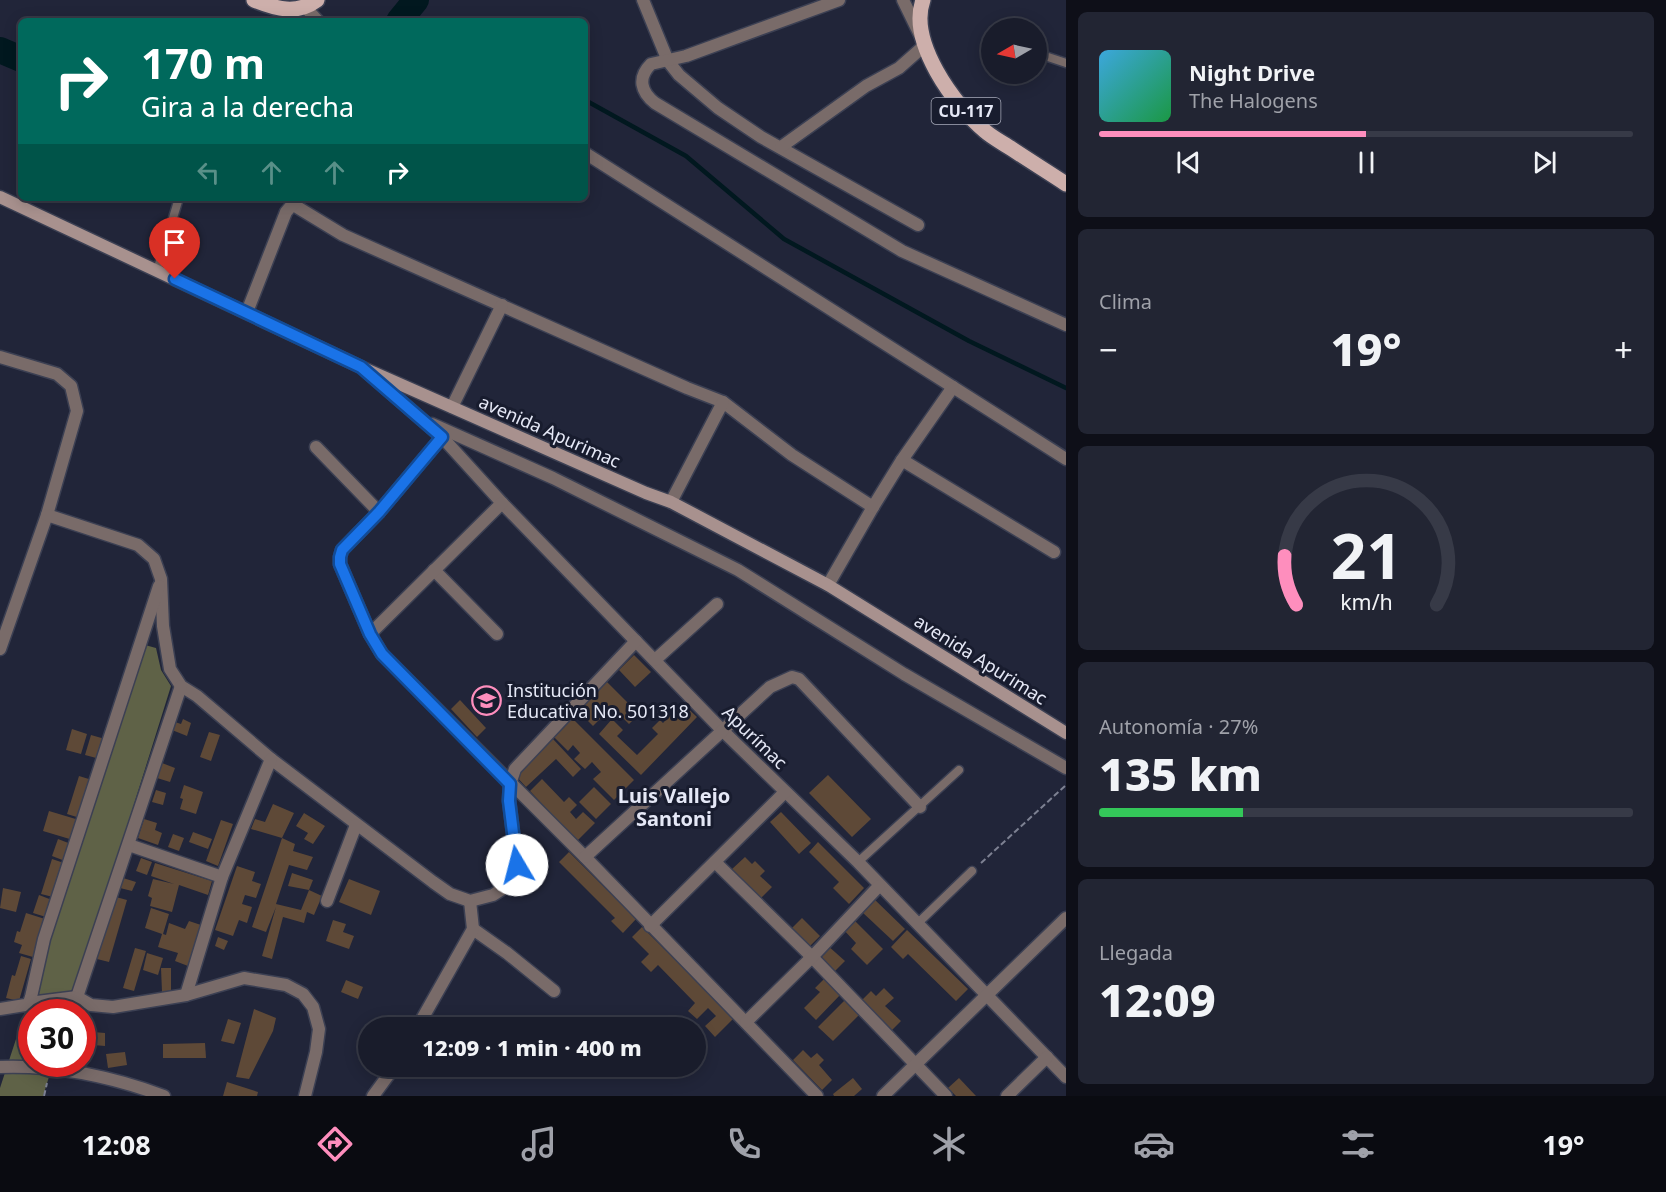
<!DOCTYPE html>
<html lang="es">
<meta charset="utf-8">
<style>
body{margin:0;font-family:"Noto Sans",sans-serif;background:#222533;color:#f1f3f6;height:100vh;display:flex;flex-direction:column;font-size:22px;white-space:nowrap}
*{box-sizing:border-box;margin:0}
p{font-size:20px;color:#9fa1a9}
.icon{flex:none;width:33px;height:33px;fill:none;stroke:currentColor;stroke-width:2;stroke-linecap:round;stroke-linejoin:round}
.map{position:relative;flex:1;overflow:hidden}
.drawer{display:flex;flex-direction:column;gap:12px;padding:12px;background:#0e0f18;width:600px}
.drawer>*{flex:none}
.hud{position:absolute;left:18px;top:18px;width:570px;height:183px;border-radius:9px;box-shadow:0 3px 15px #0003,0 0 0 2px #373a47;background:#00695c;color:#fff;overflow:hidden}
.needle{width:39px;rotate:261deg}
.buttons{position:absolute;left:981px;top:18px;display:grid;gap:12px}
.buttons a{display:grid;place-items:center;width:66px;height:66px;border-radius:50%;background:#191c2b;box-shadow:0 3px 15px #0003,0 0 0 2px #373a47;font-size:30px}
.speed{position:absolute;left:18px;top:999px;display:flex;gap:12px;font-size:30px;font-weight:700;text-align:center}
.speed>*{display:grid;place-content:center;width:78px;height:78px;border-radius:50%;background:#191c2b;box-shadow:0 3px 15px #0003,0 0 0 2px #373a47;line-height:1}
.speed .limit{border:9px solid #d22;background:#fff;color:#111}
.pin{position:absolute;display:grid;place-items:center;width:51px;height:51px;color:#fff;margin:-62px -26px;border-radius:50% 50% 50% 0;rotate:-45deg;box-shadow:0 0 6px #0007}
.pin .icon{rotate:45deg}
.me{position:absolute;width:66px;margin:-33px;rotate:352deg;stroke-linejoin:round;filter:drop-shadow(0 0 4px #0008)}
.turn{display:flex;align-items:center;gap:21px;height:126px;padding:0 24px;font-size:27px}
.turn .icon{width:78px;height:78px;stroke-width:2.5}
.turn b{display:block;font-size:42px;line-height:51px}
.lanes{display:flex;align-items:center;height:57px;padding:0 24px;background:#0003;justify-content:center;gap:30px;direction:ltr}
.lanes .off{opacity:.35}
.big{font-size:45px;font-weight:800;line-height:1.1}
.drawer .card{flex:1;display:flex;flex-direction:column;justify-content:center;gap:9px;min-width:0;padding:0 21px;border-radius:9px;background:#222533}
.drawer .dial{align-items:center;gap:0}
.dial svg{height:156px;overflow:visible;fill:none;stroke:#373a47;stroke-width:7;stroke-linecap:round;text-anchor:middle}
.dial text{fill:#f1f3f6;stroke:none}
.song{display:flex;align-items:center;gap:18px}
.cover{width:72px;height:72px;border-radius:9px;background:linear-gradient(135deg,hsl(200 70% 55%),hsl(140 70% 35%))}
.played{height:6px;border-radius:3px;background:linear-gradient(90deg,#fe8ebd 50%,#373a47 50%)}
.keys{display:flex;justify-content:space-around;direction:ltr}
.heat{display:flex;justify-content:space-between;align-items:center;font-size:33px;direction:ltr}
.charge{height:9px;border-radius:4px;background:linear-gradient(90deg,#34c759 27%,#373a47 0)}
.trip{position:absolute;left:358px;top:1017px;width:348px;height:60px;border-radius:30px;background:#191c2b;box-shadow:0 3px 15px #0003,0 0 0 2px #373a47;font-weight:800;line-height:60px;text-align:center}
.tab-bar{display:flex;height:96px;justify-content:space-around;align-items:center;background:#0a0b11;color:#9fa1a9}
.tab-bar .icon{width:42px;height:42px}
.tab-bar .active{color:#fe8ebd}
.tab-bar b{font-size:27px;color:#f1f3f6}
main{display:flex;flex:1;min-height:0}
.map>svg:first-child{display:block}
.forest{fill:#5f6247}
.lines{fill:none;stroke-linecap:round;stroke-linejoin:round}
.stream{stroke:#01181f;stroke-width:4.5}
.river{stroke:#01181f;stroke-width:26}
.building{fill:#5e4937}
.lane-casing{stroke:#3c4053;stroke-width:11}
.street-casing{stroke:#3c4053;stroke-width:15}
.secondary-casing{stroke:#3c4053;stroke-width:15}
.primary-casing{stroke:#3c4053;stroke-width:18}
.path{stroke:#7d8192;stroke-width:2;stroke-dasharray:6 3;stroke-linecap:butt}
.lane{stroke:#796b69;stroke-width:8}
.street{stroke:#796b69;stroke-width:12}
.secondary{stroke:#a8918e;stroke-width:12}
.primary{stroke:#cdafab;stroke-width:15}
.route-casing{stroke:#114b97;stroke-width:15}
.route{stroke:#1a73e8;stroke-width:10}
.labels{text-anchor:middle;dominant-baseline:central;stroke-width:6;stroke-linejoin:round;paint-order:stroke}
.shield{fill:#181c2e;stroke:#a8abba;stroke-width:1.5}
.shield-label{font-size:16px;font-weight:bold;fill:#e5e8f6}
.street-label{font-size:18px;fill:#e5e8f6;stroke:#181c2e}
.poi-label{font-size:18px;fill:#e5e8f6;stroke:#181c2e;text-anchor:start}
.neighbourhood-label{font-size:20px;font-weight:bold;fill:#e5e8f6;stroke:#181c2e}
</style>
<main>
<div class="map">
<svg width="1066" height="1096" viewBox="0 0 1066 1096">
<rect width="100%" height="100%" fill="#212539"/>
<polygon class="forest" points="145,645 156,648 161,670 171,686 69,1012 32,1012 32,1064 53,1064 43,1096 0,1096 0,1088"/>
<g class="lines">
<polyline class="stream" points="585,100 686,156 784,239 969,341 1066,388"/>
<g class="river">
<polyline points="399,21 416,0"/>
<polyline points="0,50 21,59"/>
</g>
</g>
<g class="building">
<polygon points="634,655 651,672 635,687 619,670"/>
<polygon points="606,681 639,714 629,724 614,709 613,710 611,708 593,726 577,710"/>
<polygon points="460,700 486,728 477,737 451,709"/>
<polygon points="682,703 697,717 641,775 599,734 612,719 623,730 617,736 637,755 658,734 652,728 660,720 663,723"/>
<polygon points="571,717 634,780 614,800 593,779 601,772 592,762 585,769 574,759 580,753 573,745 568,751 553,736"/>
<polygon points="183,719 191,723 187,736 172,730 175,722 181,724"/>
<polygon points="72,729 87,734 81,754 66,750"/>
<polygon points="209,732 220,735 211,761 200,757"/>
<polygon points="91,735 105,739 100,759 85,755"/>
<polygon points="553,739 581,769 573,777 556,759 526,787 515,775"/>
<polygon points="162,763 175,768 170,782 157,778"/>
<polygon points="828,775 871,819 852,837 809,793"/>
<polygon points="79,776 92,780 80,818 67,814"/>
<polygon points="542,779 564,802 569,797 577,805 570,812 576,819 583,812 595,823 577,841 530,791"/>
<polygon points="184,785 203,792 196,814 180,809 183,799 180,798"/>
<polygon points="594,787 611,804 596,819 579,802"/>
<polygon points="156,790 166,793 163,805 152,802"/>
<polygon points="273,804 294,813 282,838 295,844 293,851 313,857 307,870 289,865 276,904 301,910 309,890 288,886 292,873 313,880 309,890 322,896 314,915 307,912 304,923 283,917 272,959 262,956 276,907 266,932 252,927 282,838 251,829 255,819 265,822"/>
<polygon points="49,811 79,820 73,840 43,831"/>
<polygon points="781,812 811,843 799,854 770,822"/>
<polygon points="304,813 325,826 313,844 304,839 308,833 296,826"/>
<polygon points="144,819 157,823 155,830 162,833 158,845 138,838"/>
<polygon points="221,820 233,824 218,866 206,861"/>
<polygon points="193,832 212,839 208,849 189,842"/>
<polygon points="173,834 184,838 179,851 168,847"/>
<polygon points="58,839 71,844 65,861 52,856"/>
<polygon points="818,842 864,888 849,904 833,888 839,882 809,852"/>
<polygon points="569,852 636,919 623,933 611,921 615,918 559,862"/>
<polygon points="745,857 752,864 755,861 765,871 760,876 772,887 760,899 731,870"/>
<polygon points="141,858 152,862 147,875 136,871"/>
<polygon points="52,859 64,863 53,897 41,894"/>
<polygon points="155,863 212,881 208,895 179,885 172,912 150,906 152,898 148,896 153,879 174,884 151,876"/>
<polygon points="237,866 255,872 252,881 261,884 256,898 245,895 242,904 252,907 247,923 239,920 233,936 215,930"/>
<polygon points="123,878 136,882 132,891 120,888"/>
<polygon points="349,879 380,891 371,915 339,902"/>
<polygon points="3,888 21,892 16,912 0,908"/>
<polygon points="39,895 52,900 46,917 33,913"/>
<polygon points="116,897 127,900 109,962 97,959"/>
<polygon points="873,898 905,929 893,941 861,911"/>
<polygon points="151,908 169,914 163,934 166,935 169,923 185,929 189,921 201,925 188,966 175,961 178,953 158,947 162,934 145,928"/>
<polygon points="26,913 45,919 33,957 19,953 22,945 14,942 17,931 20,932"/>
<polygon points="802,918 820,936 809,947 791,929"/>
<polygon points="852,918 883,949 867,965 851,949 856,943 842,928"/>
<polygon points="333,920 346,924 343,932 354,936 349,949 326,941"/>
<polygon points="642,927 734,1018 715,1037 705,1026 716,1016 708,1008 697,1019 688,1011 695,1003 658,965 651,972 641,962 649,954 632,937"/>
<polygon points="907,930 968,989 956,1001 908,954 903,959 891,947"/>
<polygon points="218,937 228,941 224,950 215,946"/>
<polygon points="827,945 845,961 834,972 817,956"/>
<polygon points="135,948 146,951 134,991 123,988"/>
<polygon points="147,953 163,958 158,975 143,970"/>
<polygon points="21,956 31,959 19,1001 6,998 12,975 15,976"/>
<polygon points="161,968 171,968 171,992 162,992"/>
<polygon points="825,978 841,994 816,1020 804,1008 820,992 815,988"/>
<polygon points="346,980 363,987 358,999 341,992"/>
<polygon points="884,988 894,998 885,1006 901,1021 891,1031 861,1001 871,991 876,996"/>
<polygon points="846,999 861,1013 833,1041 818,1027"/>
<polygon points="254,1009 276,1018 273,1031 249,1079 236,1077"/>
<polygon points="228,1019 241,1023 234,1044 221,1041"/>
<polygon points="93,1032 105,1033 105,1046 93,1045"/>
<polygon points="205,1043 206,1058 163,1058 163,1044"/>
<polygon points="803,1050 811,1058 817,1053 824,1060 819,1065 832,1080 822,1090 793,1060"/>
<polygon points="125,1052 127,1065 108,1068 106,1054"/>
<polygon points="853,1078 862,1089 854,1096 834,1096 833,1094"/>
<polygon points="959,1078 976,1096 956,1096 948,1088"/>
<polygon points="227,1082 258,1092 257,1096 223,1096"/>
</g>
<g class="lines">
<defs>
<g id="lane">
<polyline points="1036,53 1066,63"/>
<polyline points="157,271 179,198"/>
<polyline points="858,862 959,770"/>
<polyline points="917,924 972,871"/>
</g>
<g id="street">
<polyline points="643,0 668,61 679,75 718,108 761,137 918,225"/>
<path d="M839,0L686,56L651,64C637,78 641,92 655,103L902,251L1066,325"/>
<polyline points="306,8 318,21"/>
<polyline points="781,147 866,86 899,68 925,45 903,0"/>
<polyline points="585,153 1066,459"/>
<polyline points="292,204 343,235 687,388 723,402 792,455 873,507 828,585"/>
<polyline points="247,312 286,212 297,199"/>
<polyline points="0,357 57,374 71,386 77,411 47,515 0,649"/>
<polyline points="366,371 442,437 502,503 722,730 858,862 1066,1077"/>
<polyline points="452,407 502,305"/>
<polyline points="432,424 553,478 738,570 904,674 1066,768"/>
<polyline points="442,437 379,512 342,550 340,557 340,564 370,634 382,654 585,857 817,1096"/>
<polyline points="316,447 379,512"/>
<polyline points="902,460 1054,552"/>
<polyline points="671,502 723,402"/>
<polyline points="873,507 902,460 953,387"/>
<polyline points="47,515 138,545 154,559 161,579 163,626 170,669 181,686 197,696 271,759 433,882 450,894 470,901 493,895 510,884 517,865 509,800 510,784 515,769 636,641"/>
<polyline points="434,570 497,634"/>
<polyline points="370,634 502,503"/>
<polyline points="655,660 717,604"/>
<polyline points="129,845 222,877"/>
<polyline points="585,857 770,687 792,677 799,679 920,807"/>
<polyline points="715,862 812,957 946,1096"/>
<polyline points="327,901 356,825"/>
<polyline points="650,926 785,792"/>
<polyline points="473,929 507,953 554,991"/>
<polyline points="186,995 222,877 271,759"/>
<polyline points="77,997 181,686"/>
<polyline points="29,1003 77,997 91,1005 113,1007 186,995 244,978 286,985 303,994 313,1007 319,1029 316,1052 305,1096"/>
<polyline points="0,1009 25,1005 29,1003 31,997 44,939 159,586"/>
<polyline points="746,1022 812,957 879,886"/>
<polyline points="417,1028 473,929 470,901"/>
<path d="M0,1067C55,1065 113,1077 164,1096"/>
<polyline points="373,1096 395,1066"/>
<polyline points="883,1096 1066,918"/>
<polyline points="1007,1096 1047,1057"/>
</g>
<polyline id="secondary" points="0,197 361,367 646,493 671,502 828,585 1066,733"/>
<g id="primary">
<path d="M254,0C276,9 297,15 317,0"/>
<path d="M923,0C908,42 954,105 985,131C993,138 1003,143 1012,149C1030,161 1048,172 1066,184"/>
</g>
</defs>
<use href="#lane" class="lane-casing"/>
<use href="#street" class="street-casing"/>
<use href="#secondary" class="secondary-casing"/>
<use href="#primary" class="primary-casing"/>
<g class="path">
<polyline points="981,863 1066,785"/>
<polyline points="44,1096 47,1083"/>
</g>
<use href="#lane" class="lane"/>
<use href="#street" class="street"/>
<use href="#secondary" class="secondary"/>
<use href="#primary" class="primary"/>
</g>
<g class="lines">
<defs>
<polyline id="route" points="175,279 361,367 442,437 379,512 342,550 340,557 340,564 370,634 382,654 510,784 509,801 517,865"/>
</defs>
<use href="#route" class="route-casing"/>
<use href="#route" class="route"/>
</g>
<defs>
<symbol id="school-ring" viewBox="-11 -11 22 22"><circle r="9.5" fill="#181c2e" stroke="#fe8ebd" stroke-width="1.5"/><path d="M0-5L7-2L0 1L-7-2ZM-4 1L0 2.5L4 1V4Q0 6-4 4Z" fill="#fe8ebd"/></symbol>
</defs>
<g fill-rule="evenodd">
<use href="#school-ring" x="470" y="684" width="33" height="33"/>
</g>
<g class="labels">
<rect class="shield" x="931.5" y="98" width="69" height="26" rx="4.5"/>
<g class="shield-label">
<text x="966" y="111">CU-117</text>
</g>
<g class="street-label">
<text transform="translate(550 431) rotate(24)">avenida Apurimac</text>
<text transform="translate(981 659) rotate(32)">avenida Apurimac</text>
<text transform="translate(755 737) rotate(44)">Apurímac</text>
</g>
<g class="poi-label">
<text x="507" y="690">Institución<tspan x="507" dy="21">Educativa No. 501318</tspan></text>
</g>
<g class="neighbourhood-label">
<text x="674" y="795">Luis Vallejo<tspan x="674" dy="23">Santoni</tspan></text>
</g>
</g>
</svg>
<div class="buttons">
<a><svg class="needle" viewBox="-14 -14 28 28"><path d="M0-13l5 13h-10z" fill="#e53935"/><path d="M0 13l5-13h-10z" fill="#9fa1a9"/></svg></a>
</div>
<div class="speed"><div class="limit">30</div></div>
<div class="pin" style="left:175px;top:279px;background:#d93025"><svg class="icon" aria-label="arrive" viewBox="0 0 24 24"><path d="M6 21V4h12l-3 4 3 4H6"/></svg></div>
<svg class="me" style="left:517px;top:865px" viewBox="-20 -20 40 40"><circle r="19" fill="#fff"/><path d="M0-13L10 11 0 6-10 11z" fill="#1a73e8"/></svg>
<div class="trip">12:09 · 1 min · 400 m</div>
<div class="hud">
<div class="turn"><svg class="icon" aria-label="right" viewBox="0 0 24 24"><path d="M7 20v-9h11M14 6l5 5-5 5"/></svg><div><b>170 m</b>Gira a la derecha</div></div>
<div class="lanes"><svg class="icon off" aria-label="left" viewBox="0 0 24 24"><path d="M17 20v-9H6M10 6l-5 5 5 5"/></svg><svg class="icon off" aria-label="ahead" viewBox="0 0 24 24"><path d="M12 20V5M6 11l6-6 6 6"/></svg><svg class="icon off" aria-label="ahead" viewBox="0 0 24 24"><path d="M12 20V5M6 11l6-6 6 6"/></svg><svg class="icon" aria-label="right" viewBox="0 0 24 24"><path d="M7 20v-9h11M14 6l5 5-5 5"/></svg></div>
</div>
</div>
<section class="drawer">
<div class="card">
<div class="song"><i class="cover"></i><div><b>Night Drive</b><p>The Halogens</p></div></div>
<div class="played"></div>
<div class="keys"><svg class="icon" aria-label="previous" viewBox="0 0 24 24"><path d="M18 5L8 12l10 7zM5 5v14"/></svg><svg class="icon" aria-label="pause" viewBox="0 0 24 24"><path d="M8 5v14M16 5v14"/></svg><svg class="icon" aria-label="next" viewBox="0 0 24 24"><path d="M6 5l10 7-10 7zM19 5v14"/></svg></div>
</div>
<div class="card"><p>Clima</p>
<div class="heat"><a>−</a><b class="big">19°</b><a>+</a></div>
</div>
<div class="card dial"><svg viewBox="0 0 100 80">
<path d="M14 69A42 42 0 1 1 86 69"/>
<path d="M14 69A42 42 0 0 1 8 44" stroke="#fe8ebd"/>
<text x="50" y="56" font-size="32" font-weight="700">21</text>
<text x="50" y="72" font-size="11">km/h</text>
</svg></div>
<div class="card"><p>Autonomía · 27%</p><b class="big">135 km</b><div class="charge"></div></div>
<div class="card"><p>Llegada</p><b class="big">12:09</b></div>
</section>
</main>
<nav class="tab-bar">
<b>12:08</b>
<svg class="icon active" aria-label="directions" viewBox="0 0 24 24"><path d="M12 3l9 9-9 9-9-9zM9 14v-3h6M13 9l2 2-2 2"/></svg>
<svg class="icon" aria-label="music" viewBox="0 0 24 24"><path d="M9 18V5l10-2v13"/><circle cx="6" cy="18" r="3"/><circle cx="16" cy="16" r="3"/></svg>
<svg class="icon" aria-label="phone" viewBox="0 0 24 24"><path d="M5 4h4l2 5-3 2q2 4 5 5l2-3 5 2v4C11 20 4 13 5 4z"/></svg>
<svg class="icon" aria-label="climate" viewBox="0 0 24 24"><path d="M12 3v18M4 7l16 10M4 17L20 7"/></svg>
<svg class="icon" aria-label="car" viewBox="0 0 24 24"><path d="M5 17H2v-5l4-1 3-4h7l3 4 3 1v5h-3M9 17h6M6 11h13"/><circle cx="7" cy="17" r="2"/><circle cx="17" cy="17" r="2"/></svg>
<svg class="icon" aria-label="filters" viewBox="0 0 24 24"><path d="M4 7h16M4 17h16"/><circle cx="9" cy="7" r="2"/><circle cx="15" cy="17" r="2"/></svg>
<b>19°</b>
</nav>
